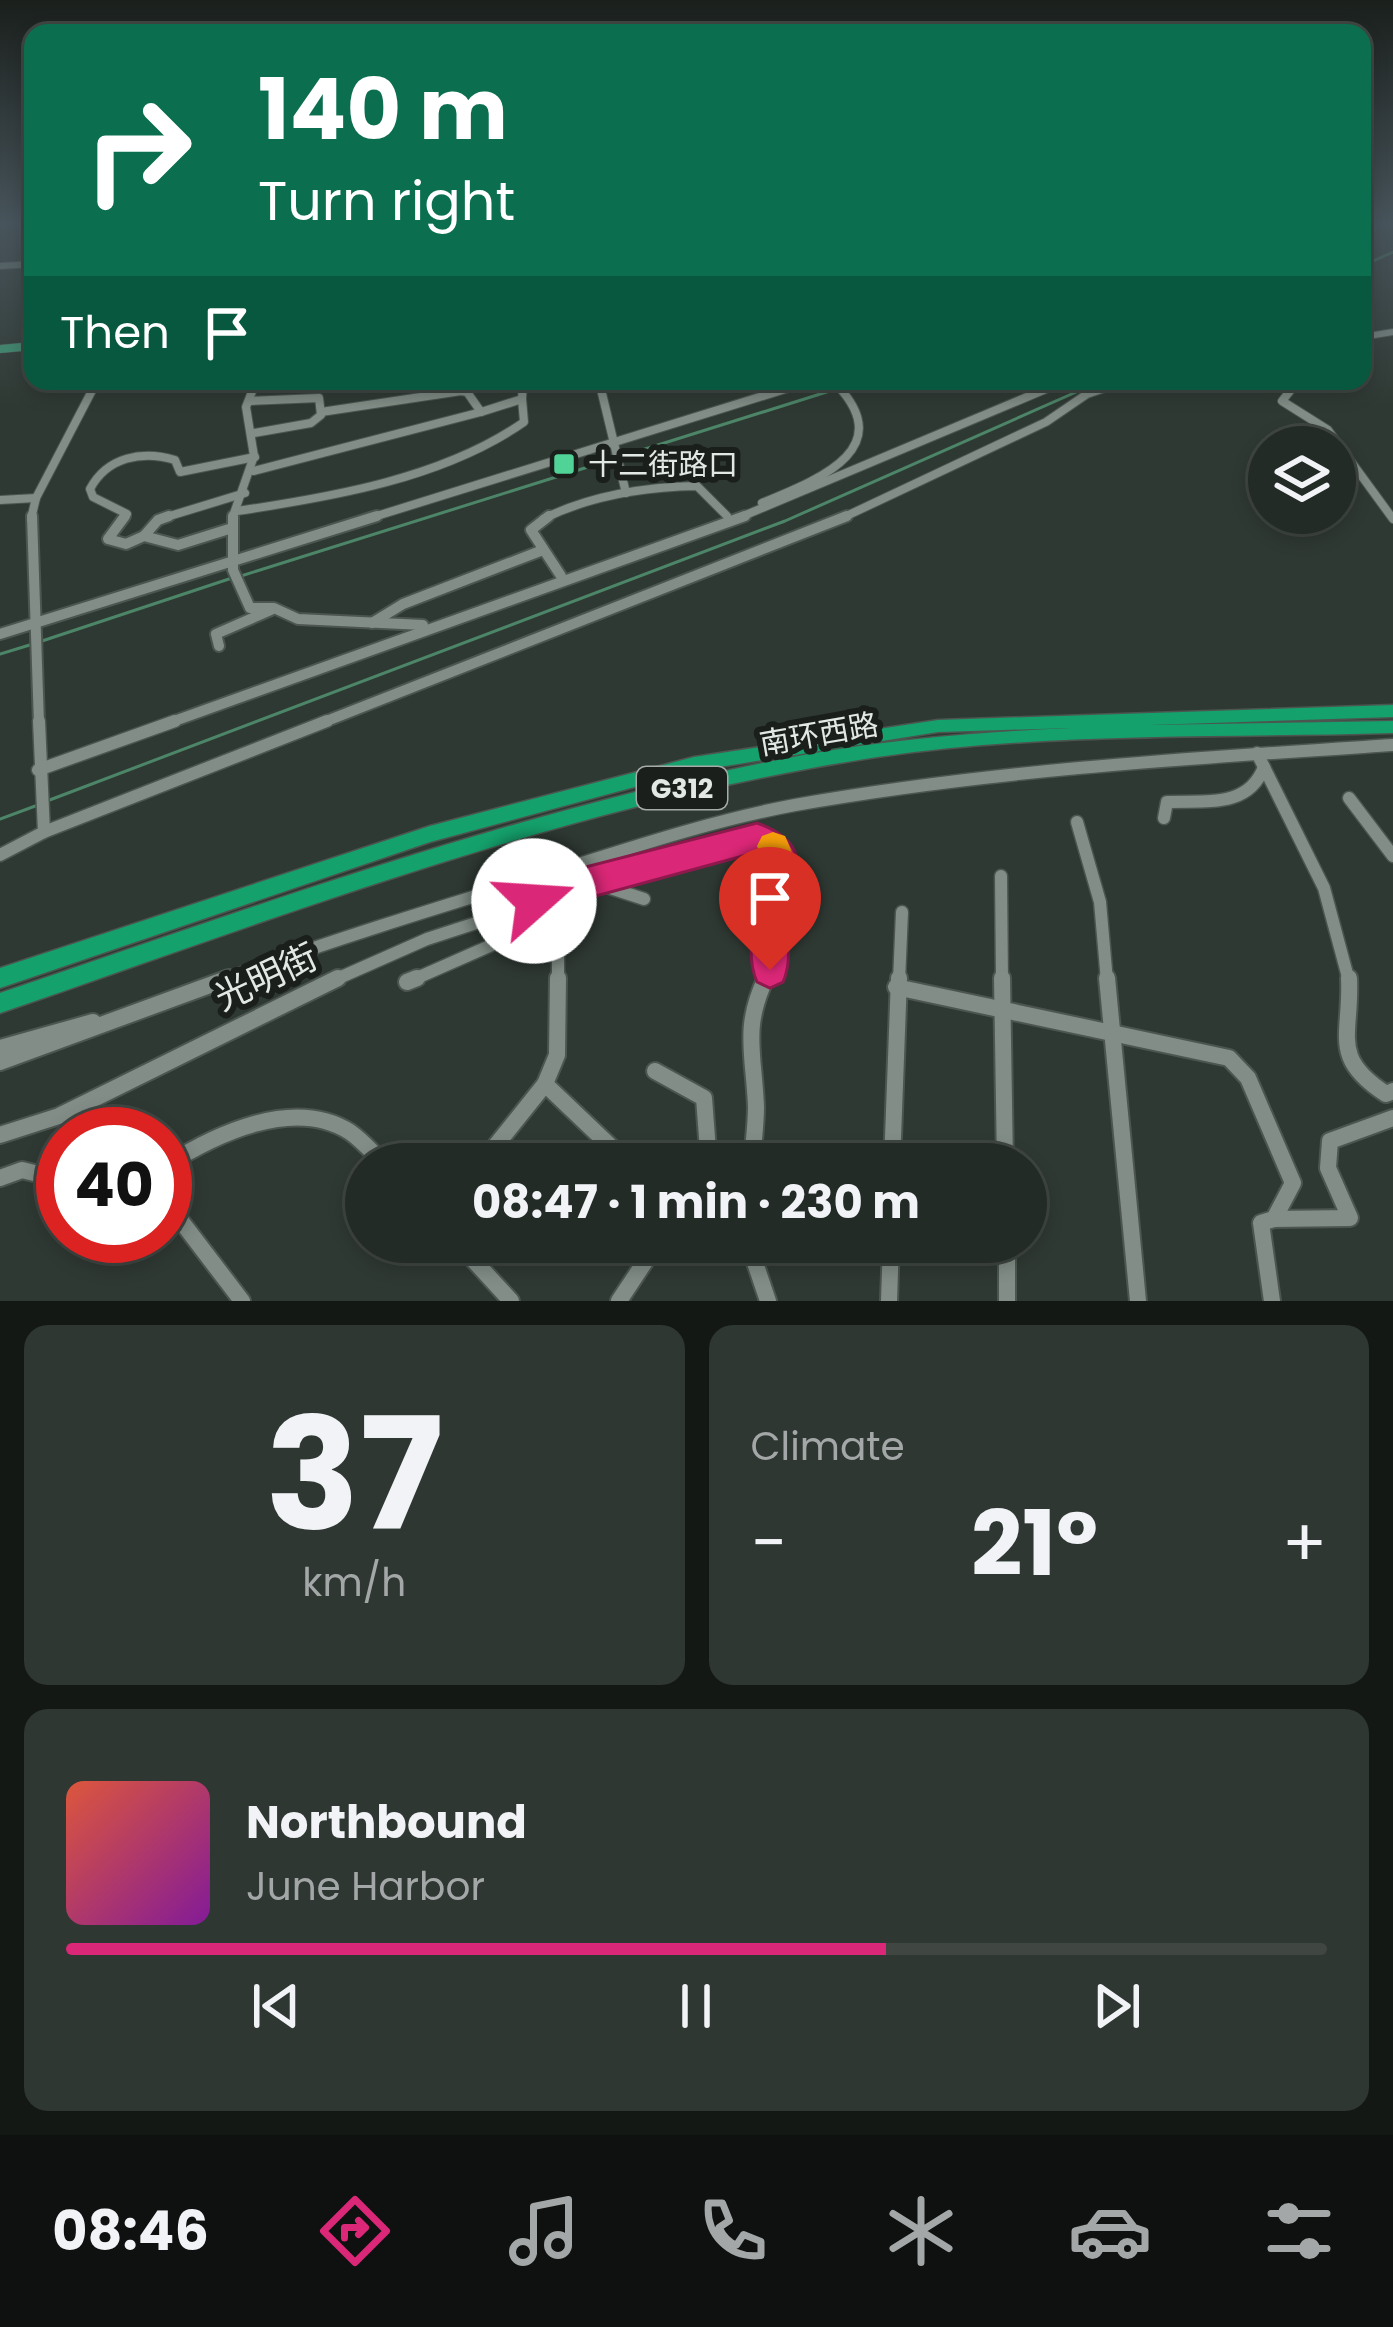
<!DOCTYPE html>
<meta charset="utf-8">
<style>
body{margin:0;font-family:Poppins,"Noto Sans SC",sans-serif;background:#2f3732;color:#f1f3f6;height:100vh;display:flex;flex-direction:column;font-size:45px;white-space:nowrap}
*{box-sizing:border-box;margin:0}
p{font-size:39px;color:#a3a7a7}
.icon{flex:none;width:66px;height:66px;fill:none;stroke:currentColor;stroke-width:2;stroke-linecap:round;stroke-linejoin:round}
.map{position:relative;height:1301px;overflow:hidden}
.panel{display:flex;flex-direction:column;gap:24px;padding:24px;background:#131815;flex:1}
.panel>*{flex:none}
.top-card{position:absolute;left:24px;top:24px;width:1347px;height:366px;border-radius:24px;box-shadow:0 6px 18px #0003,0 0 0 3px #404743;background:#0b6e4f;color:#fff;overflow:hidden}
.fabs{position:absolute;left:1248px;top:426px;display:grid;gap:24px}
.fabs a{display:grid;place-items:center;width:108px;height:108px;border-radius:50%;background:#232b26;box-shadow:0 6px 18px #0003,0 0 0 3px #404743;font-size:60px}
.speed{position:absolute;left:36px;top:1107px;display:flex;gap:24px;font-size:60px;font-weight:700;text-align:center}
.speed>*{display:grid;place-content:center;width:156px;height:156px;border-radius:50%;background:#232b26;box-shadow:0 6px 18px #0003,0 0 0 3px #404743;line-height:1}
.speed .limit{border:18px solid #d22;background:#fff;color:#111}
.pin{position:absolute;display:grid;place-items:center;width:102px;height:102px;color:#fff;margin:-123px -51px;border-radius:50% 50% 50% 0;rotate:-45deg;box-shadow:0 0 12px #0007}
.pin .icon{rotate:45deg}
.me{position:absolute;width:132px;margin:-66px;rotate:71deg;stroke-linejoin:round;filter:drop-shadow(0 0 9px #0008)}
.turn{display:flex;align-items:center;gap:42px;height:252px;padding:0 36px;font-size:54px}
.turn .icon{width:156px;height:156px;stroke-width:2.5}
.turn b{display:block;font-size:84px;line-height:102px}
.then{display:flex;align-items:center;height:114px;padding:0 36px;background:#0003;gap:24px;font-size:45px}
.big{font-size:90px;font-weight:700;line-height:1.1}
.panel .tile{flex:1;display:flex;flex-direction:column;justify-content:center;gap:18px;min-width:0;padding:0 42px;border-radius:24px;background:#2f3732}
.panel .dial{align-items:center;gap:0}
.dial b{font-size:156px;line-height:1}
.song{display:flex;align-items:center;gap:36px}
.cover{width:144px;height:144px;border-radius:18px;background:linear-gradient(135deg,hsl(10 70% 55%),hsl(290 70% 35%))}
.played{height:12px;border-radius:6px;background:linear-gradient(90deg,#db2777 65%,#404743 65%)}
.keys{display:flex;justify-content:space-around;direction:ltr}
.heat{display:flex;justify-content:space-between;align-items:center;font-size:66px;direction:ltr}
.panel .tiles{flex:1;display:grid;gap:24px;grid-template-columns:1fr 1fr}
.tile:last-child{grid-column:span 2}
.trip{position:absolute;left:345px;top:1143px;width:702px;height:120px;border-radius:60px;background:#232b26;box-shadow:0 6px 18px #0003,0 0 0 3px #404743;font-weight:700;line-height:120px;text-align:center}
.dock{display:flex;height:192px;justify-content:space-around;align-items:center;background:#0e110f;color:#a3a7a7}
.dock .icon{width:84px;height:84px}
.dock .on{color:#db2777}
.dock b{font-size:54px;color:#f1f3f6}
.map>svg:first-child{display:block}
.lines{fill:none;stroke-linecap:round;stroke-linejoin:round}
.stream{stroke:#4c8568;stroke-width:3}
.minor-far4-casing{stroke:#4c5550;stroke-width:8}
.minor-far3-casing{stroke:#4c5550;stroke-width:10}
.minor-far2-casing{stroke:#4c5550;stroke-width:14}
.minor-far1-casing{stroke:#4c5550;stroke-width:15}
.minor-casing{stroke:#4c5550;stroke-width:20}
.major-casing{stroke:#4c5550;stroke-width:9}
.highway-casing{stroke:#4c5550;stroke-width:3}
.minor-far4{stroke:#818d86;stroke-width:6}
.minor-far3{stroke:#818d86;stroke-width:8}
.minor-far2{stroke:#818d86;stroke-width:10}
.minor-far1{stroke:#818d86;stroke-width:12}
.minor{stroke:#818d86;stroke-width:16}
.major{stroke:#409976;stroke-width:8}
.highway{fill:#14a16c;fill-rule:evenodd}
.route{fill:#db2777;stroke:#8e194d;stroke-width:3}
.slow{fill:#f59e0b}
.poi-dot{fill:#51d398;stroke:#1a1f1c;stroke-width:4.5}
.labels{text-anchor:middle;dominant-baseline:central;stroke-width:12;stroke-linejoin:round;paint-order:stroke}
.shield{fill:#1a1f1c;stroke:#a6aca9;stroke-width:3}
.shield-label{font-size:27px;font-weight:bold;fill:#e2e9e5}
.poi-label{font-size:30px;fill:#e2e9e5;stroke:#1a1f1c;text-anchor:start}
.street-label{font-size:30px;fill:#e2e9e5;stroke:#1a1f1c}
.near-street-label{font-size:36px;fill:#e2e9e5;stroke:#1a1f1c}
</style>
<div class="map">
<svg width="1393" height="1301" viewBox="0 0 1393 1301">
<rect width="100%" height="100%" fill="#2f3933"/>
<g class="lines">
<g class="stream">
<polyline points="1362,266 1393,252"/>
<polyline points="842,387 862,381"/>
<polyline points="241,576 833,390"/>
<polyline points="42,641 232,578"/>
<polyline points="0,654 33,644"/>
<polyline points="47,801 785,521 1101,381"/>
<polyline points="0,819 38,805"/>
</g>
<defs>
<g id="minor-far4">
<polyline points="0,266 33,264"/>
<polyline points="1362,337 1393,332"/>
</g>
<g id="minor-far3">
<polyline points="599,381 626,493"/>
<polyline points="1015,381 1032,387 1046,383"/>
<polyline points="1298,381 1282,401 1328,430 1393,519"/>
<polyline points="250,401 319,398 321,415 311,423 254,433"/>
<polyline points="481,412 522,399 523,381"/>
<polyline points="254,471 481,412 467,392 461,391 321,412"/>
<polyline points="0,500 36,498"/>
<path d="M762,503C820,479 901,448 833,381"/>
<path d="M237,511C332,497 444,478 524,422L522,399"/>
<polyline points="31,519 36,498 97,381"/>
<path d="M123,519L127,514L93,497L90,489C107,457 142,450 175,460L180,472L255,457"/>
<polyline points="160,519 245,493"/>
<polyline points="232,519 254,456 246,407 253,389 263,381"/>
<polyline points="367,519 811,381"/>
<path d="M543,519C589,496 645,487 697,486L727,516"/>
<polyline points="736,519 1065,381"/>
<polyline points="840,519 1046,422 1087,394 1125,381"/>
</g>
<g id="minor-far2">
<polyline points="32,516 39,724"/>
<polyline points="125,516 108,539 126,544 144,536"/>
<polyline points="169,516 158,520 144,536 178,545 229,529"/>
<polyline points="233,516 233,570 250,608 274,608 298,619 423,625"/>
<polyline points="549,516 531,530 561,576"/>
<polyline points="372,623 403,604 543,550"/>
<polyline points="0,634 377,516"/>
<polyline points="219,646 216,634 271,610"/>
<polyline points="166,724 745,516"/>
<polyline points="319,724 847,516"/>
</g>
<g id="minor-far1">
<polyline points="1257,753 1324,888 1349,981"/>
<polyline points="38,770 175,721"/>
<polyline points="1349,798 1393,856"/>
<path d="M1164,818L1167,802C1205,800 1248,809 1264,767"/>
<polyline points="1077,822 1100,902 1107,981"/>
<polyline points="44,832 327,721"/>
<polyline points="0,855 44,832 39,721"/>
<polyline points="1001,876 1002,981"/>
<polyline points="562,883 575,886 757,837 776,849 784,870 765,981"/>
<polyline points="601,885 644,899"/>
<path d="M220,981C326,942 433,909 541,876C624,850 709,821 795,805C992,770 1194,758 1393,745"/>
<polyline points="332,981 427,939 516,910 562,883"/>
<polyline points="410,981 535,926 601,885 600,879"/>
<polyline points="558,981 558,914"/>
<polyline points="899,981 902,912"/>
</g>
<g id="minor">
<polyline points="1002,978 1005,1164"/>
<polyline points="1107,978 1138,1301"/>
<path d="M1349,978C1352,1035 1329,1057 1386,1094L1393,1091"/>
<polyline points="407,982 417,978"/>
<polyline points="896,987 1229,1058 1248,1078 1293,1183 1274,1219 1261,1223 1272,1301"/>
<polyline points="0,1048 93,1022"/>
<polyline points="0,1062 229,978"/>
<polyline points="655,1071 704,1098 709,1164"/>
<polyline points="545,1084 629,1164"/>
<polyline points="0,1135 59,1116 338,978"/>
<polyline points="481,1164 545,1084 557,1055 558,978"/>
<path d="M752,1164C753,1145 756,1126 756,1107C754,1054 742,1028 766,978"/>
<polyline points="892,1164 899,978"/>
<path d="M165,1166C214,1135 293,1096 350,1132C363,1141 373,1153 384,1164"/>
<polyline points="0,1178 22,1170 63,1180"/>
<polyline points="165,1200 242,1301"/>
<polyline points="1274,1219 1350,1218 1328,1168 1330,1141 1393,1118"/>
<polyline points="457,1242 511,1301"/>
<polyline points="748,1242 768,1301"/>
<polyline points="1007,1242 1007,1301"/>
<polyline points="619,1301 658,1242"/>
<polyline points="889,1301 891,1242"/>
</g>
<polyline id="major" points="0,349 33,346"/>
<path id="highway" d="M1393,705V717L1150,725L1393,721V733C1222,738 1047,732 877,757C575,803 288,914 0,1013V993C266,903 532,805 809,754C896,739 983,732 1071,728L938,732L694,771L430,842L0,988V968L430,826L694,757L938,720Z"/>
</defs>
<use href="#minor-far4" class="minor-far4-casing"/>
<use href="#minor-far3" class="minor-far3-casing"/>
<use href="#minor-far2" class="minor-far2-casing"/>
<use href="#minor-far1" class="minor-far1-casing"/>
<use href="#minor" class="minor-casing"/>
<use href="#major" class="major-casing"/>
<use href="#highway" class="highway-casing"/>
<use href="#minor-far4" class="minor-far4"/>
<use href="#minor-far3" class="minor-far3"/>
<use href="#minor-far2" class="minor-far2"/>
<use href="#minor-far1" class="minor-far1"/>
<use href="#minor" class="minor"/>
<use href="#major" class="major"/>
<use href="#highway" class="highway"/>
</g>
<linearGradient id="sky" x2="0" y2="1"><stop stop-color="#1a1f1c"/><stop offset="0.55" stop-color="#47545b"/><stop offset="1" stop-color="#47545b" stop-opacity="0"/></linearGradient>
<rect width="1393" height="407" fill="url(#sky)"/>
<path class="route" d="M757,823C818,845 793,877 789,925C788,945 791,964 783,982L770,988L757,982C742,948 759,900 767,864L754,853L574,902L566,899L534,917L522,913L517,901L522,890L562,867L574,870Z"/>
<path class="slow" d="M773,832L785,836C802,871 801,893 785,930L773,935L760,930C748,903 772,883 757,846L762,836Z"/>
<rect class="poi-dot" x="552" y="452" width="24" height="24" rx="6"/>
<g class="labels">
<rect class="shield" x="637" y="767" width="90" height="42" rx="9"/>
<g class="shield-label">
<text x="682" y="788">G312</text>
</g>
<g class="poi-label">
<text x="588" y="464">十二街路口</text>
</g>
<g class="street-label">
<text transform="translate(819 734) rotate(-10)">南环西路</text>
</g>
<g class="near-street-label">
<text transform="translate(266 977) rotate(-25)">光明街</text>
</g>
</g>
</svg>
<div class="fabs">
<a><svg class="icon" aria-label="layers" viewBox="0 0 24 24"><path d="M12 4l9 5-9 5-9-5zM3 14l9 5 9-5"/></svg></a>
</div>
<div class="speed"><div class="limit">40</div></div>
<div class="pin" style="left:770px;top:970px;background:#d93025"><svg class="icon" aria-label="arrive" viewBox="0 0 24 24"><path d="M6 21V4h12l-3 4 3 4H6"/></svg></div>
<svg class="me" style="left:534px;top:901px" viewBox="-20 -20 40 40"><circle r="19" fill="#fff"/><path d="M0-13L10 11 0 6-10 11z" fill="#db2777"/></svg>
<div class="trip">08:47 · 1 min · 230 m</div>
<div class="top-card">
<div class="turn"><svg class="icon" aria-label="right" viewBox="0 0 24 24"><path d="M7 20v-9h11M14 6l5 5-5 5"/></svg><div><b>140 m</b>Turn right</div></div>
<div class="then">Then<svg class="icon" aria-label="arrive" viewBox="0 0 24 24"><path d="M6 21V4h12l-3 4 3 4H6"/></svg></div>
</div>
</div>
<section class="panel">
<div class="tiles">
<div class="tile dial"><b>37</b><p>km/h</p></div>
<div class="tile"><p>Climate</p>
<div class="heat"><a>−</a><b class="big">21°</b><a>+</a></div>
</div>
<div class="tile">
<div class="song"><i class="cover"></i><div><b>Northbound</b><p>June Harbor</p></div></div>
<div class="played"></div>
<div class="keys"><svg class="icon" aria-label="previous" viewBox="0 0 24 24"><path d="M18 5L8 12l10 7zM5 5v14"/></svg><svg class="icon" aria-label="pause" viewBox="0 0 24 24"><path d="M8 5v14M16 5v14"/></svg><svg class="icon" aria-label="next" viewBox="0 0 24 24"><path d="M6 5l10 7-10 7zM19 5v14"/></svg></div>
</div>
</div>
</section>
<nav class="dock">
<b>08:46</b>
<svg class="icon on" aria-label="directions" viewBox="0 0 24 24"><path d="M12 3l9 9-9 9-9-9zM9 14v-3h6M13 9l2 2-2 2"/></svg>
<svg class="icon" aria-label="music" viewBox="0 0 24 24"><path d="M9 18V5l10-2v13"/><circle cx="6" cy="18" r="3"/><circle cx="16" cy="16" r="3"/></svg>
<svg class="icon" aria-label="phone" viewBox="0 0 24 24"><path d="M5 4h4l2 5-3 2q2 4 5 5l2-3 5 2v4C11 20 4 13 5 4z"/></svg>
<svg class="icon" aria-label="climate" viewBox="0 0 24 24"><path d="M12 3v18M4 7l16 10M4 17L20 7"/></svg>
<svg class="icon" aria-label="car" viewBox="0 0 24 24"><path d="M5 17H2v-5l4-1 3-4h7l3 4 3 1v5h-3M9 17h6M6 11h13"/><circle cx="7" cy="17" r="2"/><circle cx="17" cy="17" r="2"/></svg>
<svg class="icon" aria-label="filters" viewBox="0 0 24 24"><path d="M4 7h16M4 17h16"/><circle cx="9" cy="7" r="2"/><circle cx="15" cy="17" r="2"/></svg>
</nav>
